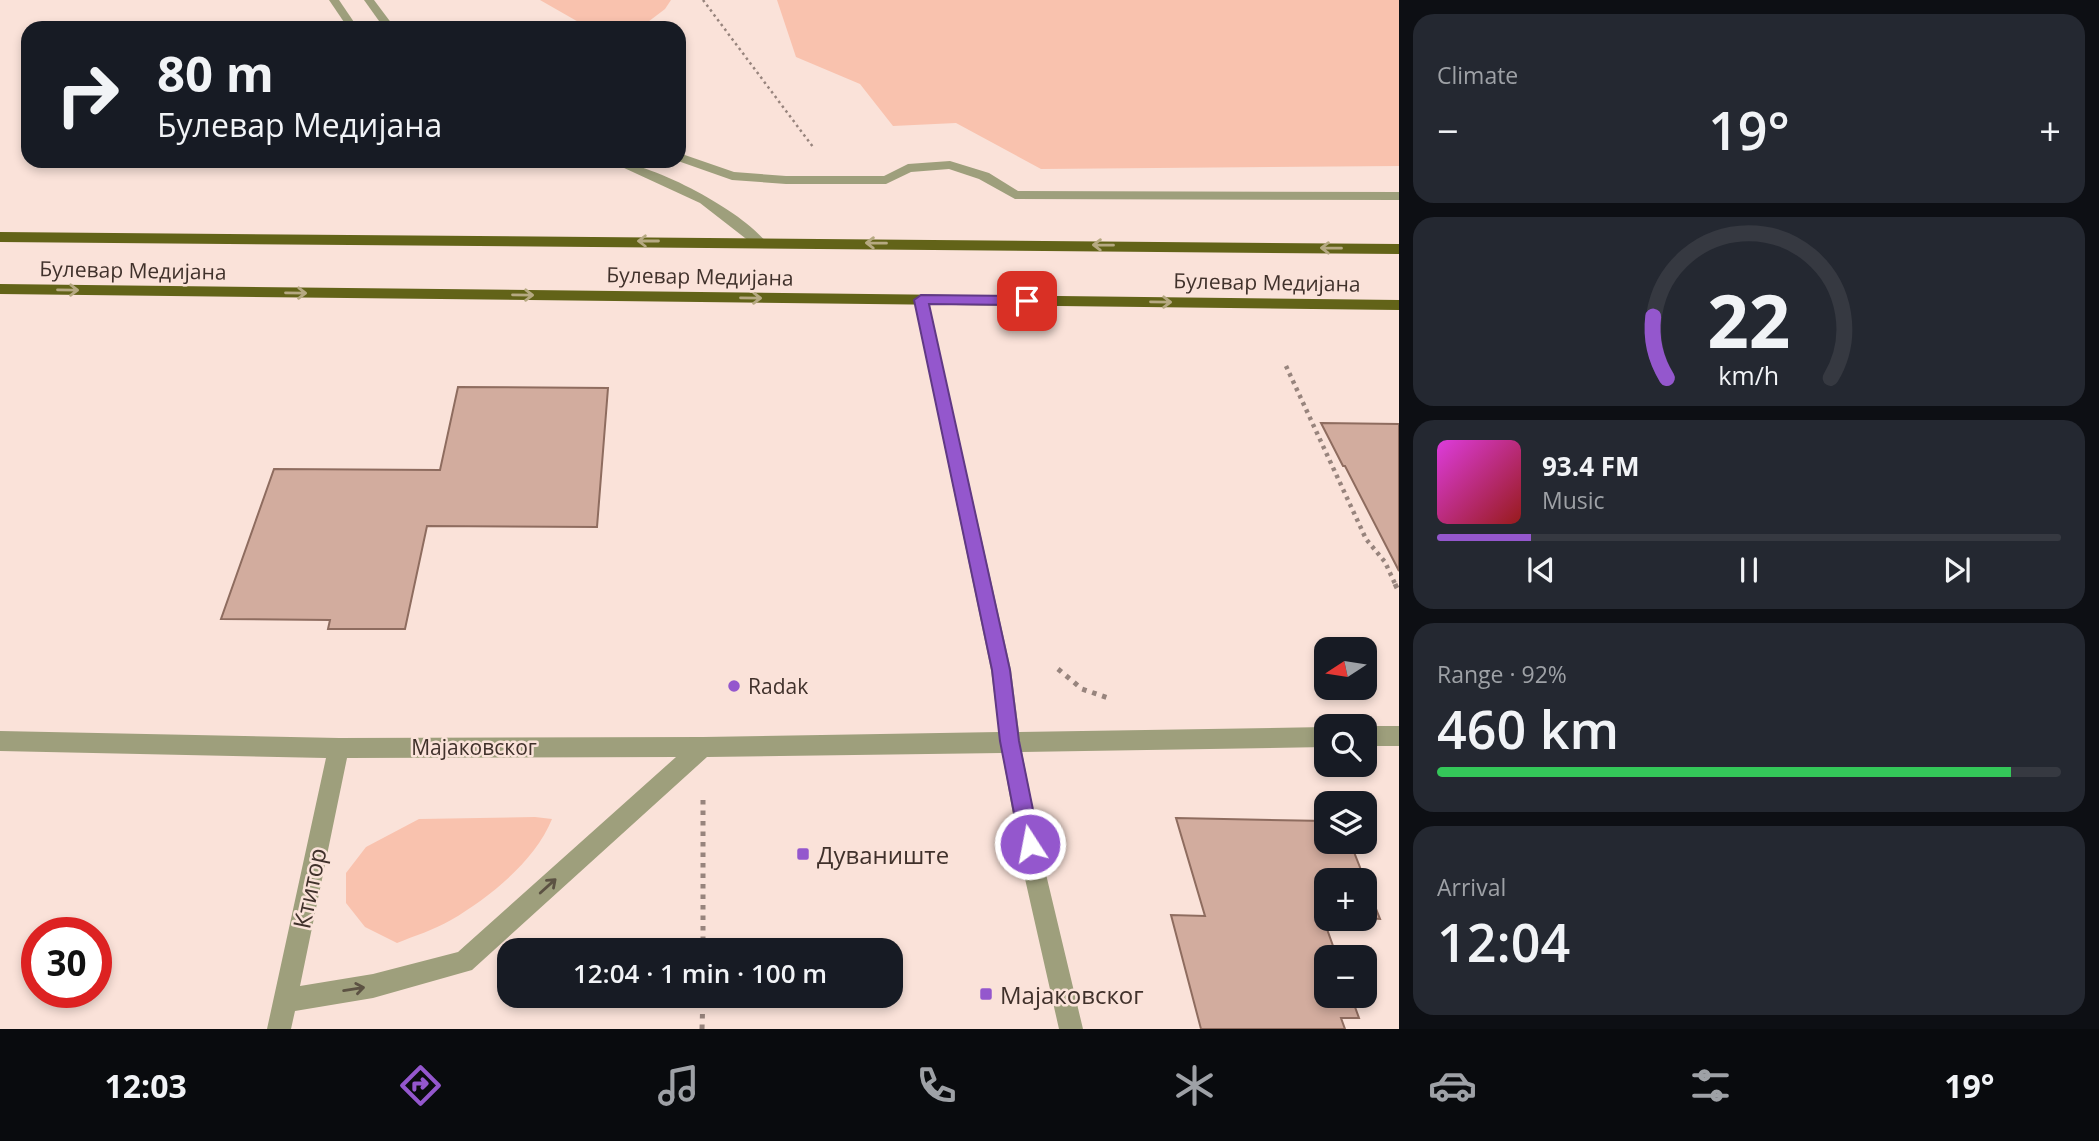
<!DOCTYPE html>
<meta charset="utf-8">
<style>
body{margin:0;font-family:"Open Sans",sans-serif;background:#242831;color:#f1f3f6;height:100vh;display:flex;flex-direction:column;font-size:26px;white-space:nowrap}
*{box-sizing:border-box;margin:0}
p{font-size:23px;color:#9ea1a6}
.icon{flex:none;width:38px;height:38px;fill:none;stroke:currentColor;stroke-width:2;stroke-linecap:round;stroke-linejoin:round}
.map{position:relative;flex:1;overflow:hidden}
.drawer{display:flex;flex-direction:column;gap:14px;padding:14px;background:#0d0f14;width:700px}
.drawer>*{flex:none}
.guide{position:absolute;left:21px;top:21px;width:665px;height:147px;border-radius:21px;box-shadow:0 4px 10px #0003;background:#171b24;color:#f1f3f6;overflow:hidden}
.needle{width:46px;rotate:258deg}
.fabs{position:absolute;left:1314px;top:637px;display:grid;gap:14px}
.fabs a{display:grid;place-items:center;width:63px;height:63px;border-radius:14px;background:#171b24;box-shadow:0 4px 10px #0003;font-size:35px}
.speed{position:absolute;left:21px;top:917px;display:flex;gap:14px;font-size:35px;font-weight:700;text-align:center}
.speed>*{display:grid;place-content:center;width:91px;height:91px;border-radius:50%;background:#171b24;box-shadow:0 4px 10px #0003;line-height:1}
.speed .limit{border:10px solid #d22;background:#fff;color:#111}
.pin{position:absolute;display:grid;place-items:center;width:60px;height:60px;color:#fff;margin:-30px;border-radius:14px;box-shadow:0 4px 10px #0006}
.me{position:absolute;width:77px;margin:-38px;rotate:349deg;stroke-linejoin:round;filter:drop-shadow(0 0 5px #0008)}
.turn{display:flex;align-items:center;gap:24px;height:147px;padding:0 21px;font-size:32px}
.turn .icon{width:91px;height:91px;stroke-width:2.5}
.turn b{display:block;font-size:49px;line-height:60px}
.big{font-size:52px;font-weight:600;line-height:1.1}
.drawer .card{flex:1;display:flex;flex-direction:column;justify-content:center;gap:10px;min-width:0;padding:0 24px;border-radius:21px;background:#242831}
.drawer .dial{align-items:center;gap:0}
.dial svg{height:182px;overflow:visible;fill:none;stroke:#363941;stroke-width:7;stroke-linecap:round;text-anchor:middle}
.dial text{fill:#f1f3f6;stroke:none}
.song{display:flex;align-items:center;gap:21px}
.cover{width:84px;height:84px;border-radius:10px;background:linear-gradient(135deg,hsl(300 70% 55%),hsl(0 70% 35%))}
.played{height:7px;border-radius:4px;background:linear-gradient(90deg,#9457cd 15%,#363941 15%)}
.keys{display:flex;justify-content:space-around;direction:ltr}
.heat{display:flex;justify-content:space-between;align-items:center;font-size:38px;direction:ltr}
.charge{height:10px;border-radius:5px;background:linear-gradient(90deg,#34c759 92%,#363941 0)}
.trip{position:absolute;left:497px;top:938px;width:406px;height:70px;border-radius:21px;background:#171b24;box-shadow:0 4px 10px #0003;font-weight:600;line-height:70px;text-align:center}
.tabs{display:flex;height:112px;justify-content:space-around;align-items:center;background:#090b0e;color:#9ea1a6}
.tabs .icon{width:49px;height:49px}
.tabs .current{color:#9457cd}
.tabs b{font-size:32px;color:#f1f3f6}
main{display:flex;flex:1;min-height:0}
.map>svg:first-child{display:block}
.green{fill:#f9c2ae}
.building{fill:#d2ac9e;stroke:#8e6c5f;stroke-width:2}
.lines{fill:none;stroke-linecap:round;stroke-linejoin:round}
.path-far2{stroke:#97847d;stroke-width:2.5;stroke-dasharray:2.5 3.5;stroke-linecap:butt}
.path-far1{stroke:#97847d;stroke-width:4.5;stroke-dasharray:3.5 4.5;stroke-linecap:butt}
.path{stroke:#97847d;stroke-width:5;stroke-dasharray:4.5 6;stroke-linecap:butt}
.minor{fill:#9e9f7c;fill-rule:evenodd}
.major{fill:#626318;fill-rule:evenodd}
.oneway{stroke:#b6a982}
.oneway2{stroke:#5c5243}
.route{fill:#9457cd;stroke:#603985;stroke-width:2}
.poi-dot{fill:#9457cd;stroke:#fae2d9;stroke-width:2.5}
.labels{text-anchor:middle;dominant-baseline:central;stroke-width:5;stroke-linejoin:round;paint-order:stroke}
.street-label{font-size:21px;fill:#40312b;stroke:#fae2d9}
.poi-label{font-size:21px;fill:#40312b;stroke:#fae2d9;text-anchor:start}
.near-poi-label{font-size:24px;fill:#40312b;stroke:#fae2d9;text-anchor:start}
.near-street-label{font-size:24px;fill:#40312b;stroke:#fae2d9}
</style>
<main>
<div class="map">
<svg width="1399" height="1029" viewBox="0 0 1399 1029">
<rect width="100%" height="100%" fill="#fae2d9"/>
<g class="green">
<polygon points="540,0 671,0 665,9 640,28 589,28"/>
<polygon points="777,0 1399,0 1399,166 1041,169 956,123 893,126 860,84 796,57"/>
<path d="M535,817L552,819C535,861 490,897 451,920C434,930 414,936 397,943L365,927L346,903V873L366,847L419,819Z"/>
</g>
<g class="building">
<polygon points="458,387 608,388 597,527 427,526 405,629 328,629 330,620 221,619 274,469 440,470"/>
<polygon points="1321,423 1399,424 1399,571 1345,466 1343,466"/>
<polygon points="1176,818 1326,821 1326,842 1350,842 1365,880 1326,880 1326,918 1323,918 1337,957 1326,957 1326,996 1351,996 1359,1018 1341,1018 1345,1029 1201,1029 1171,915 1205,916"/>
<polygon points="1365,881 1380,919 1365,918"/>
</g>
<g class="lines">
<polyline class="path-far2" points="703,0 813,147"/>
<polyline class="path-far1" points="1286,366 1366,539 1385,562 1396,586"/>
<g class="path">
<polyline points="1395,584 1399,592"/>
<polyline points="1058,669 1082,689 1111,699"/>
<polyline points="1326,697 1360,697"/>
<polyline points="703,800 703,950"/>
<polyline points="702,1029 703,996"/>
</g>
<g class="minor">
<polygon points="329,0 339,0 358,28 348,28"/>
<polygon points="364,0 374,0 395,28 384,28"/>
<polygon points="679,153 734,172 786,176 884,176 908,164 950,161 989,173 1018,191 1399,192 1399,200 1015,199 979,179 949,169 911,172 886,184 786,184 732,180 678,161"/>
<path d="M609,161C649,161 741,210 766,242L764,245H754L700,203Z"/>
<path d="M921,295L928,300L1011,670L1019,732L1326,727V747L1022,752L1045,870L1083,1029H1059L1023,870L1002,753L707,757L472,970L373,998L295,1011L291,1029H267L326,758L0,751V731L339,738L703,737L999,732L991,670L914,300ZM676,757L458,952L373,974L300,986L347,758Z"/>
<polygon points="1364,726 1399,726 1399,746 1365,746"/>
</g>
<g class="major">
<polygon points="0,232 1399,244 1399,254 0,242"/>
<polygon points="0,284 1399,300 1399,310 0,294"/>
</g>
</g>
<defs><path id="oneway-shaft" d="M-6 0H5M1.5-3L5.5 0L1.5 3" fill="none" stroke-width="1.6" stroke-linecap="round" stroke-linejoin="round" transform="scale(1.75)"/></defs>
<g class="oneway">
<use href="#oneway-shaft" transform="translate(648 241) rotate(-180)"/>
<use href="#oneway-shaft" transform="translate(876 243) rotate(-179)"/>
<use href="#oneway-shaft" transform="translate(1103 245) rotate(-179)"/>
<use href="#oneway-shaft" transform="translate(1331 248) rotate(-179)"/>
<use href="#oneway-shaft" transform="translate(68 290) rotate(1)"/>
<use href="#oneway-shaft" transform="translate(296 293) rotate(1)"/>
<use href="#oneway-shaft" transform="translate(523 295) rotate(1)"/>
<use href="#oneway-shaft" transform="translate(751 298) rotate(1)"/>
<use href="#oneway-shaft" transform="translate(1161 302) rotate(1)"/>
</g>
<g class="oneway2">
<use href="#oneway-shaft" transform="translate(548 886) rotate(-42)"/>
<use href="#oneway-shaft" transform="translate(354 989) rotate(-9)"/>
</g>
<polygon class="route" points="921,295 1027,296 1034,301 1027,305 929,304 1010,670 1019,741 1040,844 1037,851 1030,854 1022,851 1020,844 1000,741 992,670 914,300"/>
<g class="poi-dot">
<circle cx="734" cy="686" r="7"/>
<rect x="796" y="847" width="14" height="14" rx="3.5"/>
<rect x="979" y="987" width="14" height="14" rx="3.5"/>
</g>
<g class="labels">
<g class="street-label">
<text transform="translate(133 270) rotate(1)">Булевар Медијана</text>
<text transform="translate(700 276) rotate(1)">Булевар Медијана</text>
<text transform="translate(1267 282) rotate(1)">Булевар Медијана</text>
<text x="474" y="747">Мајаковског</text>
</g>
<g class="poi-label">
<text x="748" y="686">Radak</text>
</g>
<g class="near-poi-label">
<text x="817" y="854">Дуваниште</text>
<text x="1000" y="994">Мајаковског</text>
</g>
<g class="near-street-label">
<text transform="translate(309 888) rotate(-78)">Ктитор</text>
</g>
</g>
</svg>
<div class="fabs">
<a><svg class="needle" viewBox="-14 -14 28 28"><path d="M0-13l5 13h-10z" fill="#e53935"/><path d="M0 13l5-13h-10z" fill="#9ea1a6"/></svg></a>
<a><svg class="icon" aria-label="search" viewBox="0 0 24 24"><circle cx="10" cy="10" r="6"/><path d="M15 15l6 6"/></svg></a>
<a><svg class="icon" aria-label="layers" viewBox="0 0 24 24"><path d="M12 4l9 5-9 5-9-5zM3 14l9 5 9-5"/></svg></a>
<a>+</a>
<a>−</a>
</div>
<div class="speed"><div class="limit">30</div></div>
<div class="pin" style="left:1027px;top:301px;background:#d93025"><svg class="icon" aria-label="arrive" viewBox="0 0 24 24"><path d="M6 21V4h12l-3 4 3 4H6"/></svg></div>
<svg class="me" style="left:1030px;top:844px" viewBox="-20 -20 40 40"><circle r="17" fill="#9457cd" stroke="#fff" stroke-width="3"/><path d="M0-11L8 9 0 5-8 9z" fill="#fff"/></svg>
<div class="trip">12:04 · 1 min · 100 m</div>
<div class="guide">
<div class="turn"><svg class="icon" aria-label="right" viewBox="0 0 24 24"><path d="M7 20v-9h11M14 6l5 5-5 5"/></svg><div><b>80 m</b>Булевар Медијана</div></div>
</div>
</div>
<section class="drawer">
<div class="card"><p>Climate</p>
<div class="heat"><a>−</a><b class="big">19°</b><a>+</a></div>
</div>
<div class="card dial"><svg viewBox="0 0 100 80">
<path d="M14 69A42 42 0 1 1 86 69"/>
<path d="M14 69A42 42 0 0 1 8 42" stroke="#9457cd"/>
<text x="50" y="56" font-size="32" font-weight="700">22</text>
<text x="50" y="72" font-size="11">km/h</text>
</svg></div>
<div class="card">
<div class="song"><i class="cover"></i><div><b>93.4 FM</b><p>Music</p></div></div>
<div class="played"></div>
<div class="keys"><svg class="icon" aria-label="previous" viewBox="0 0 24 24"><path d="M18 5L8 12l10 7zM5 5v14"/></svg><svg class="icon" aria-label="pause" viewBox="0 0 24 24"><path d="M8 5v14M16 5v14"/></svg><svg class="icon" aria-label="next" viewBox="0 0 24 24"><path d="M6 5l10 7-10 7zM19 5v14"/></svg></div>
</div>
<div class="card"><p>Range · 92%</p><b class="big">460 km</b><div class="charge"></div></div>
<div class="card"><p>Arrival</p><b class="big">12:04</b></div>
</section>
</main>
<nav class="tabs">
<b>12:03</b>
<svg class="icon current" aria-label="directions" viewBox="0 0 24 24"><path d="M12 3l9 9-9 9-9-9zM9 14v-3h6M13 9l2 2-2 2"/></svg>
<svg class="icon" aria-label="music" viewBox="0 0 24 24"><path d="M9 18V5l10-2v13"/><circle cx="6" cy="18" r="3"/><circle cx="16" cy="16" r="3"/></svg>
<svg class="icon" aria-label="phone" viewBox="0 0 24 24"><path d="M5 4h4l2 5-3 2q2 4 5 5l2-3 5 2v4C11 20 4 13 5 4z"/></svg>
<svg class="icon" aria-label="climate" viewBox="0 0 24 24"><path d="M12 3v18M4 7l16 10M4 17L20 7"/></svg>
<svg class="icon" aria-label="car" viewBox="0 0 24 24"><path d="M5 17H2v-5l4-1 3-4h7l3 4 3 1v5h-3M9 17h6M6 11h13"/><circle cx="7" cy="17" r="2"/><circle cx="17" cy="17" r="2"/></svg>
<svg class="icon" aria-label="filters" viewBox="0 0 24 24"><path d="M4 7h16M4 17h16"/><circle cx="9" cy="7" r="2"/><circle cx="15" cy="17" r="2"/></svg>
<b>19°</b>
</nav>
